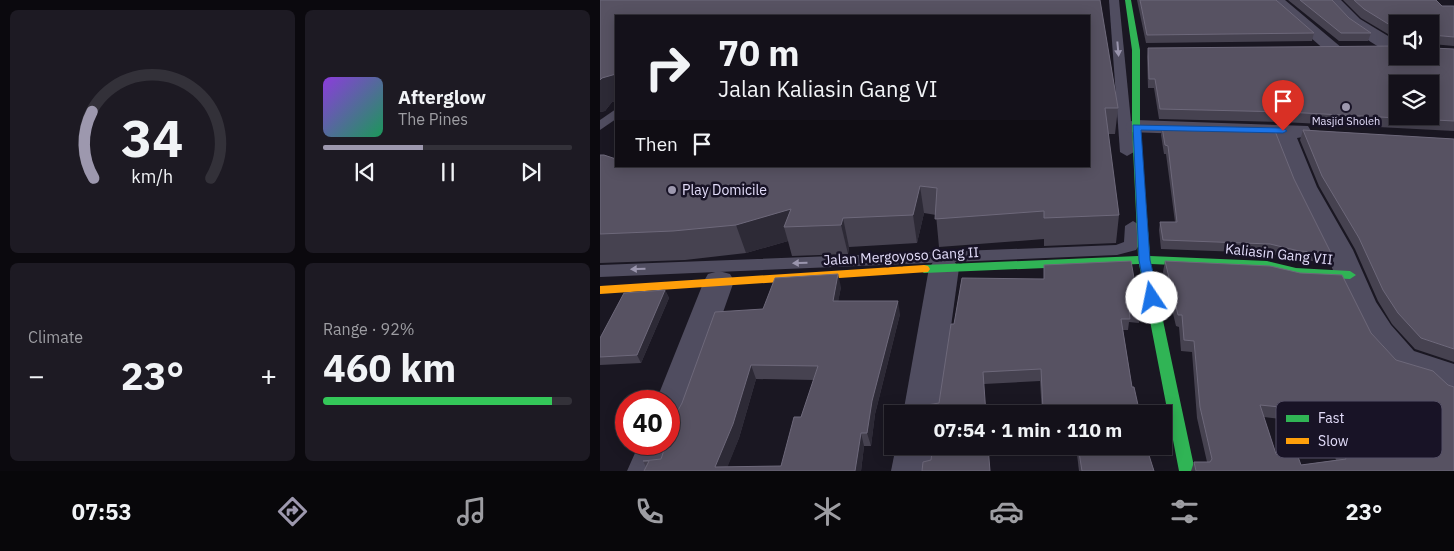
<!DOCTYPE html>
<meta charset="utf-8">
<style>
body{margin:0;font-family:"IBM Plex Sans",sans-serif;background:#1d1a23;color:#f1f3f6;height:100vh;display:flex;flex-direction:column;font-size:19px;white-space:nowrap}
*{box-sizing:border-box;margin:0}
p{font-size:16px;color:#9d9da2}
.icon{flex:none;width:28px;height:28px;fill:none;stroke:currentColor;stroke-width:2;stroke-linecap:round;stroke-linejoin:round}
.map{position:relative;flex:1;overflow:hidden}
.panel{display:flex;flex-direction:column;gap:10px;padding:10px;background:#0b090e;width:600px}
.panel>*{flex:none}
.hud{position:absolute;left:15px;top:15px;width:475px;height:152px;border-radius:0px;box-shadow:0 2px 12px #0003,0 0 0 1px #333139;background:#14111a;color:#f1f3f6;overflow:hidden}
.buttons{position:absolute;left:789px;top:15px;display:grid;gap:10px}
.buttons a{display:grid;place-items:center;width:50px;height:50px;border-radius:0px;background:#14111a;box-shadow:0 2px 12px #0003,0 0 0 1px #333139;font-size:25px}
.speed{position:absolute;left:15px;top:390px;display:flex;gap:10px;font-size:25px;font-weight:700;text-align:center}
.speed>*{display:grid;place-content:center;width:65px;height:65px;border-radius:50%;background:#14111a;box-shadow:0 2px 12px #0003,0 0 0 1px #333139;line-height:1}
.speed .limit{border:8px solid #d22;background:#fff;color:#111}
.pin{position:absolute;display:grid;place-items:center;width:42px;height:42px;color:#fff;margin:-51px -21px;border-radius:50% 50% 50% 0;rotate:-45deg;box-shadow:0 0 5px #0007}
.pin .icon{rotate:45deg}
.me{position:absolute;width:55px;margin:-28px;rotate:349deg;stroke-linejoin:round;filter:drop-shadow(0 0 4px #0008)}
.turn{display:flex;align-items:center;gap:18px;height:105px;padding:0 20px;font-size:22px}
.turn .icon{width:65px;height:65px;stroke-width:2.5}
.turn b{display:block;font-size:35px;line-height:42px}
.then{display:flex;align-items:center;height:48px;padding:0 20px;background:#0003;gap:10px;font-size:19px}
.big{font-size:38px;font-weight:700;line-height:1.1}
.panel .card{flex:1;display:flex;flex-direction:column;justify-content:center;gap:8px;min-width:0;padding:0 18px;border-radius:8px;background:#1d1a23}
.panel .dial{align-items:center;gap:0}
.dial svg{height:130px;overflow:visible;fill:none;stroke:#333139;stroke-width:7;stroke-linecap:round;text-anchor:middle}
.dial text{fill:#f1f3f6;stroke:none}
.song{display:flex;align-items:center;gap:15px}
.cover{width:60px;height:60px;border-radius:8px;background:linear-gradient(135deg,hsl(270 70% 55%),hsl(150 70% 35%))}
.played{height:5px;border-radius:2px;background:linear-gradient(90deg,#9d98ae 40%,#333139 40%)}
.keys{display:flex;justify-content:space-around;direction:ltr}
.heat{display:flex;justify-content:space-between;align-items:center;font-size:28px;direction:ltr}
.charge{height:8px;border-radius:4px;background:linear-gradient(90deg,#34c759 92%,#333139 0)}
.panel .tiles{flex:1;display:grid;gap:10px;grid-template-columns:repeat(2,1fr)}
.trip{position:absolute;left:284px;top:405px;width:288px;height:50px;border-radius:0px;background:#14111a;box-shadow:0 2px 12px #0003,0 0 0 1px #333139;font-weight:700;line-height:50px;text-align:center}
.tabs{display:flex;height:80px;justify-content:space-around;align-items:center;background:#08070a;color:#9d9da2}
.tabs .icon{width:35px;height:35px}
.tabs .active{color:#9d98ae}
.tabs b{font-size:22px;color:#f1f3f6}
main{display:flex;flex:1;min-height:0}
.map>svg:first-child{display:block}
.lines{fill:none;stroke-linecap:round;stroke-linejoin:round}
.lane{fill:#504d60;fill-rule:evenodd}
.street{fill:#504d60;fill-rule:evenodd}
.fast{fill:#30b455;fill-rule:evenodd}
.slow{fill:#ff9f0a;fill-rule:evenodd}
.wall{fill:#464250;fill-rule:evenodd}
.shaded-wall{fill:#2d2a36}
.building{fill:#575262;stroke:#6d687a;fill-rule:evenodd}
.oneway{fill:#9a95ad}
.route{fill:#1a73e8;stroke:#114b97}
.poi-dot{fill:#9d98ae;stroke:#181326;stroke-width:2}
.labels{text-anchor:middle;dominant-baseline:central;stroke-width:5;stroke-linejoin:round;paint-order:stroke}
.far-poi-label{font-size:11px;fill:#e3ddfa;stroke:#181326}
.poi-label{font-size:14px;fill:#e3ddfa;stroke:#181326;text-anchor:start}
.street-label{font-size:14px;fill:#e3ddfa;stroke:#181326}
.key{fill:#181326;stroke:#555066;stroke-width:1}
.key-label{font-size:14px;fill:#e3ddfa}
</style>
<main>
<section class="panel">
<div class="tiles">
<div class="card dial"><svg viewBox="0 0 100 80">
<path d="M14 69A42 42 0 1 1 86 69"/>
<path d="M14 69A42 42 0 0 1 13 28" stroke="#9d98ae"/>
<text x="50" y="56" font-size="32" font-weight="700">34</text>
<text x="50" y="72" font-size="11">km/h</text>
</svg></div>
<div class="card">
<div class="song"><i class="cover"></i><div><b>Afterglow</b><p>The Pines</p></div></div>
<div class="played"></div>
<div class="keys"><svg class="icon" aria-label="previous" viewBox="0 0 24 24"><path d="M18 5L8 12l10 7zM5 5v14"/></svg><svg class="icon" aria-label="pause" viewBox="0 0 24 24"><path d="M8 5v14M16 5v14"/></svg><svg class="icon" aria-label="next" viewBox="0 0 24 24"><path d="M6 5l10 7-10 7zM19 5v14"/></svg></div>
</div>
<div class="card"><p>Climate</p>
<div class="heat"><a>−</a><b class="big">23°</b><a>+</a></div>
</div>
<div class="card"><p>Range · 92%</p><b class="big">460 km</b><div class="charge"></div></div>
</div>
</section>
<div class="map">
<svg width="854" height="471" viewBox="0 0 854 471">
<rect width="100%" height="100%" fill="#1a1722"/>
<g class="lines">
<g class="lane">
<polygon points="509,0 519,0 534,152 527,156 520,152"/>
<polygon points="16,109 16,119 0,130 0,120"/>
<polygon points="533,221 541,226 542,240 536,250 517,255 0,277 0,265 516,245 524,242 525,226"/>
</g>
<g class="street">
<polygon points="668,0 685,0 742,48 739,52 727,52"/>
<path d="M724,0H741L760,19L798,42V52C780,56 734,14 724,0Z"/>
<polygon points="536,120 708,126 711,131 708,136 697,138 717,187 753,250 776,302 791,325 814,351 854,364 854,399 842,395 827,381 791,370 767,343 746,303 725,250 693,187 674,137 528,132 525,127 528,122"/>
<polygon points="344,258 354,261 359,268 339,414 303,414 329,268 334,261"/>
<polygon points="119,271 130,274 134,281 87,415 82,426 69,430 69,401 56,401 104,281 108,274"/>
<polygon points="69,431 72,432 77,444 67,471 27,471 39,444 69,444"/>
<polygon points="296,446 334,446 331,471 291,471"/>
</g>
<polygon class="fast" points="525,0 531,0 540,50 540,127 550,256 667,261 696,268 750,271 756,275 750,279 696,276 667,269 551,264 595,471 579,471 539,264 324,273 318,269 324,265 538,256 532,127 532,50"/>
<polygon class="slow" points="324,265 328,266 330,269 328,272 0,294 0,286"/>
</g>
<g class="wall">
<polygon points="0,0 500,0 518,108 515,134 508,134 519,215 516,243 444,246 444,239 339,247 336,215 324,213 317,243 249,247 248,254 192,256 188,241 146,253 85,260 0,263 0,155 4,155 16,159 16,166 489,166 489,16 16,16 16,101 12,102 5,111 0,112"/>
<polygon points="537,0 676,0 714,33 712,41 546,43"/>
<polygon points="688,0 732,0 749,18 771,33 768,41 739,41"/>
<polygon points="743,0 836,0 842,6 854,6 854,46 832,44 832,48 854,49 854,131 683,122 559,119 554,88 548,88 547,57 548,48 830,56 798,24 798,40 761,18"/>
<polygon points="562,127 694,179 731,253 728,262 696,260 667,253 561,249 559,230 560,222 575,222 566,154 564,154 561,135"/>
<polygon points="703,130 854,139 854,362 815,349 792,324 778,301 755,249 719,186 700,140"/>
<path d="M565,261L771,333L796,360L848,385L854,471H591L594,462H607L597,418L592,352L581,351L579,327L576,326L563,272ZM664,417L724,424L736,460L701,465L676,454Z"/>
<polygon points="362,278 540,312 539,323 529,322 528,330 523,330 532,387 540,414 442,414 440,381 384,384 339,403 354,324"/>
<path d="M241,287L238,301L300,314L275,414L271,446H264L261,471L46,467L43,461L61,459L71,432L76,414L163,309ZM156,379L214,380L201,417L181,466L127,467L139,438Z"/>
<polygon points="65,290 69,298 41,363 0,365 0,338"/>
<polygon points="476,446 546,446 554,471 479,471"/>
</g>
<g class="shaded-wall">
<polygon points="16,74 16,101 12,102 5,111 0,112 0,80 2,78"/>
<polygon points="320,186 324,213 317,243 313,215"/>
<polygon points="191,209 184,227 188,241 146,253 136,225"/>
<polygon points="243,218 249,247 248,254 241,225"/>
<polygon points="238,274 241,287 236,314 233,301"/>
<polygon points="65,290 69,298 41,363 37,355"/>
<polygon points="298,301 300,314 275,414 271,446 267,433 272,401"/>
<polygon points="151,365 156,379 139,438 126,471 115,467"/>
<polygon points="261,433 264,446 261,471 255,471"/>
</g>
<g class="building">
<polygon points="0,0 500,0 518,108 505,108 519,215 444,218 444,211 335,219 337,188 320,186 313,215 243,218 241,225 184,227 191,209 136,225 73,231 0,234 0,155 4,155 16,159 16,166 489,166 489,16 16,16 16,74 2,78 0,80"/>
<polygon points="540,0 676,0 714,33 547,35"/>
<polygon points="700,0 732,0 749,18 771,33 741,33"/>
<path d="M754,0H836L842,6H854V37L832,35V48L854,49V121L686,112L560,109L555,79H549L548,48L798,46V56H830V24H798V30L764,9ZM798,84H830V116H798Z"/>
<polygon points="562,127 675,131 694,179 731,253 699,251 670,244 563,240 560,222 577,222 568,146 565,145"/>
<polygon points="703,130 854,139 854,349 821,338 798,313 783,290 759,238 722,176"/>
<polygon points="531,261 540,312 529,311 530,319 521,319 532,387 534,387 540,414 447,414 446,410 443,410 441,369 383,372 386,414 327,414 327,405 339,403 351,324 354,324 362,278 444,279 444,265"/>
<path d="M565,261L670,266L700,273L742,275L771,333L796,360L833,371L848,385L854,387V471H596L594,462H610L612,459L600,407L594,341L584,340L582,315H578ZM660,405L729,412L746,459L701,465L697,454H676Z"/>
<path d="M238,274L233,301H298L272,401L267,433H261L255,471H44L49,461H43L61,459L66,444H69V438L71,432L69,425V416L76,414L82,403L115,312L163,309L175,278ZM151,365L218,366L201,417H194L181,466L115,467L133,424Z"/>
<polygon points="65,290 37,355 0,357 0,338 24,293"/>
<polygon points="333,446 388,446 390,471 322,471 323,462 331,460"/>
<polygon points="478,446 546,446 554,471 482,471"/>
</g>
<defs><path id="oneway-solid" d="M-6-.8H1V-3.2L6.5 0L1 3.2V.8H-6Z" transform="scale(1.25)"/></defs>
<g class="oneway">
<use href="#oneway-solid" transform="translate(518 49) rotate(85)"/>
<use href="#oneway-solid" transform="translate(200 263) rotate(178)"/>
<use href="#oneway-solid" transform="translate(38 269) rotate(178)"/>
</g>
<polygon class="route" points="533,125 683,128 687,131 683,133 541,130 550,260 559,298 552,303 546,298 539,260"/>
<g class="poi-dot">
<circle cx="746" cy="107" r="5"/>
<circle cx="72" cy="190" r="5"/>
</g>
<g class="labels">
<g class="far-poi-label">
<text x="746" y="121">Masjid Sholeh</text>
</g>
<g class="poi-label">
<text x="82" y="190">Play Domicile</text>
</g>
<g class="street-label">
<text transform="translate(679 254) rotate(6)">Kaliasin Gang VII</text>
<text transform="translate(301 256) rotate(-3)">Jalan Mergoyoso Gang II</text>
</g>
</g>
<rect x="676" y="401" width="166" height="57" rx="8" class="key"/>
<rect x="686" y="415" width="23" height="7" fill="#30b455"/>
<rect x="686" y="438" width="23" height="6" fill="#ff9f0a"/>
<g class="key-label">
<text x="718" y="423">Fast</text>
<text x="718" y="446">Slow</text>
</g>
</svg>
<div class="buttons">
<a><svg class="icon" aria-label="sound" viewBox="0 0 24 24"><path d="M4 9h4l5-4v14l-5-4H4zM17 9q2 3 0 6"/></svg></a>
<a><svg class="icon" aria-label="layers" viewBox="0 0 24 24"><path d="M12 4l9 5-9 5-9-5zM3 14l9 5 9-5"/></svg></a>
</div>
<div class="speed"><div class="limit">40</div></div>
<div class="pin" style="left:683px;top:131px;background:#d93025"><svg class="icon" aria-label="arrive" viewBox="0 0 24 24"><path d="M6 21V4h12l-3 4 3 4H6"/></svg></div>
<svg class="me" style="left:552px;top:298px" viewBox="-20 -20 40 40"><circle r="19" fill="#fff"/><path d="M0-13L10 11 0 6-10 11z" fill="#1a73e8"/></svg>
<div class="trip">07:54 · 1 min · 110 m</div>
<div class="hud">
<div class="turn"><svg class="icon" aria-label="right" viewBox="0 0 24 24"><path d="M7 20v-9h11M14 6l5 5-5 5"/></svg><div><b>70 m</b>Jalan Kaliasin Gang VI</div></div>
<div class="then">Then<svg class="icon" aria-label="arrive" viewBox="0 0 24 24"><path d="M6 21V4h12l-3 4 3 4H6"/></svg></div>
</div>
</div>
</main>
<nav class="tabs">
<b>07:53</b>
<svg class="icon active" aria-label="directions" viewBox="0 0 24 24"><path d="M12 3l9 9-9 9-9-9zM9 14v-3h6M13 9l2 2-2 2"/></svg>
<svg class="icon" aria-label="music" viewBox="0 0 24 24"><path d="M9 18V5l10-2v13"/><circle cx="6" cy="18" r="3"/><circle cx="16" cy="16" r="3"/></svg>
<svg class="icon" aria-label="phone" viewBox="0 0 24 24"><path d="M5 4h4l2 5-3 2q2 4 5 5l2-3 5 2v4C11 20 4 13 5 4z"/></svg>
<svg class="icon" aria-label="climate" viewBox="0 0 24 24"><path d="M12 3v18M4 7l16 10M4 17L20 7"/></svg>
<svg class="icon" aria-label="car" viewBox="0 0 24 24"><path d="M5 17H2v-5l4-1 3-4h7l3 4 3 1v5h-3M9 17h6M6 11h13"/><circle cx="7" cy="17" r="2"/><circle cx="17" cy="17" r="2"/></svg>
<svg class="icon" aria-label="filters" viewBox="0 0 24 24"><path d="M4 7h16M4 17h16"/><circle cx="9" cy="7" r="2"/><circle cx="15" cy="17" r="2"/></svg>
<b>23°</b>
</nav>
